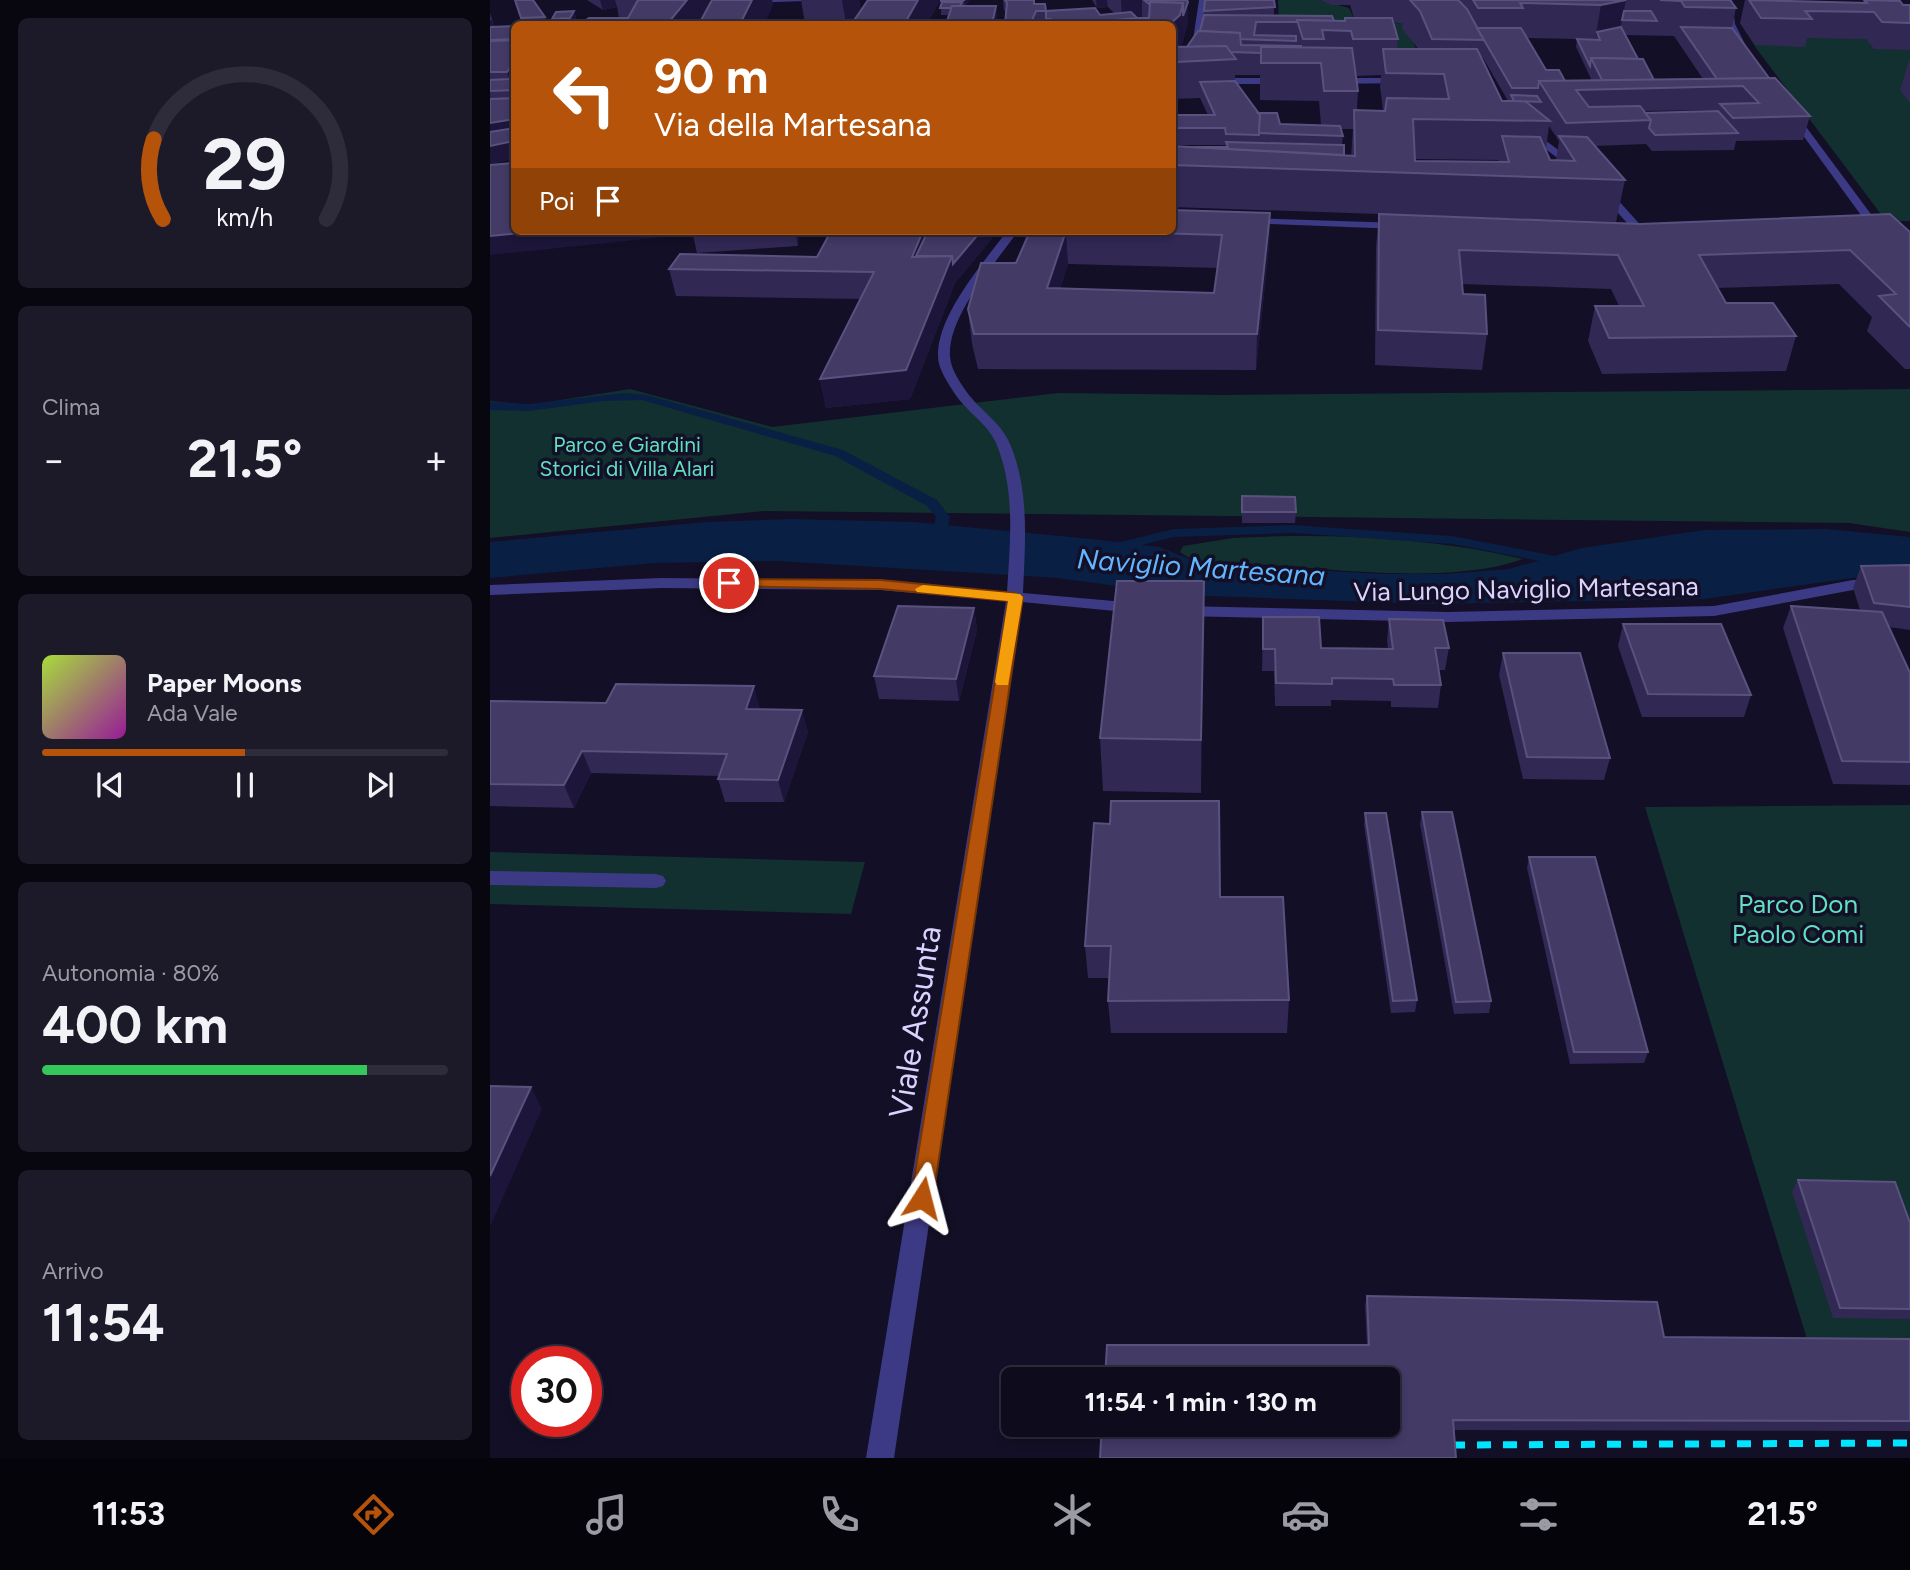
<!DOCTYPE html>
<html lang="it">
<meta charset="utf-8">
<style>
body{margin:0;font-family:Figtree,sans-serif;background:#1c1929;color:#f1f3f6;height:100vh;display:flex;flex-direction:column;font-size:26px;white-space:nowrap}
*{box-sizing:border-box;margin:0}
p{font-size:23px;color:#9b9ba3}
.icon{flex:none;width:38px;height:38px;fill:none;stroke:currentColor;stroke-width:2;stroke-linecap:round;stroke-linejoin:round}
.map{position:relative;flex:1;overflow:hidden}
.side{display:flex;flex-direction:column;gap:18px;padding:18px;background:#08060f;width:490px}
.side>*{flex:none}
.hud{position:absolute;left:21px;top:21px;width:665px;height:214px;border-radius:10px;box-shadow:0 4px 10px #0003,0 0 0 2px #2e2b3b;background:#b45309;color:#fff;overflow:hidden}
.speed{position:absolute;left:21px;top:1346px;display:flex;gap:14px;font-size:35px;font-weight:700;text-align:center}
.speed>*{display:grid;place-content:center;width:91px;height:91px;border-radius:50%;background:#0e0b1c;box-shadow:0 4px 10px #0003,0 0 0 2px #2e2b3b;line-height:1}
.speed .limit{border:10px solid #d22;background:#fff;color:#111}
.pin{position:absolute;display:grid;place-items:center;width:60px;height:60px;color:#fff;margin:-30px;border:4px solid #fff;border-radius:50%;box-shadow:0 2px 7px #0007}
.me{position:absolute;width:77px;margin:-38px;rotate:9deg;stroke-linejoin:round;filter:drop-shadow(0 0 5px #0008)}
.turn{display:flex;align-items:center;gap:24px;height:147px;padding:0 28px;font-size:32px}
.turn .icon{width:91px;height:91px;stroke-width:2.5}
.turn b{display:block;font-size:49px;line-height:60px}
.then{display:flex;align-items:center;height:66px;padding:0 28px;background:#0003;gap:14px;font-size:26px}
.big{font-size:52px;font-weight:700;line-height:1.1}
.side .widget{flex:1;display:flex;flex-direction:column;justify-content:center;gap:10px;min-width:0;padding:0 24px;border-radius:10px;background:#1c1929}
.side .dial{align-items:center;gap:0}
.dial svg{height:182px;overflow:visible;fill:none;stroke:#2e2b3b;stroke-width:7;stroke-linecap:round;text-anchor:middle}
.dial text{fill:#f1f3f6;stroke:none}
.song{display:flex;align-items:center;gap:21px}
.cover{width:84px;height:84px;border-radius:10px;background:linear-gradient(135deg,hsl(80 70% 55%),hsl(300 70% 35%))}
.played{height:7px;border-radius:4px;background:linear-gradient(90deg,#b45309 50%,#2e2b3b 50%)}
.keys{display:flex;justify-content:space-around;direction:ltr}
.heat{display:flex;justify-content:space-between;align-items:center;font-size:38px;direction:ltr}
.charge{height:10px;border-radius:5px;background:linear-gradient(90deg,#34c759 80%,#2e2b3b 0)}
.trip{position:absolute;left:511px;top:1367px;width:399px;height:70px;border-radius:10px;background:#0e0b1c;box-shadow:0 4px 10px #0003,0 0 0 2px #2e2b3b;font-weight:700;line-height:70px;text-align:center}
.dock{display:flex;height:112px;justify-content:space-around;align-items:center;background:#06040b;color:#9b9ba3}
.dock .icon{width:49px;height:49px}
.dock .current{color:#b45309}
.dock b{font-size:32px;color:#f1f3f6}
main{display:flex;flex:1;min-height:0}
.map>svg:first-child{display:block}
.green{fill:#12302f}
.water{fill:#0a1f44}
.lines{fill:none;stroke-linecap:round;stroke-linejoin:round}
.stream{fill:#0a1f44;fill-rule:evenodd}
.pedestrian{fill:#3d3a85;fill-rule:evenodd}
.minor{fill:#3d3a85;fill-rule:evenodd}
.rail{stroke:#00e5ff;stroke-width:7;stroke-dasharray:14 12;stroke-linecap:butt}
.wall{fill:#312854;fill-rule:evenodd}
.shaded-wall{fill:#1d163a}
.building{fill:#433a66;stroke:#5a527e;stroke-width:2}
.route{fill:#b45309;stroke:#753606;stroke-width:2}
.slow{fill:#f59e0b}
.labels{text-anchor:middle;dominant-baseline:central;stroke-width:7;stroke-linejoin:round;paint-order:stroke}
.far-park-label{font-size:21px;fill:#5fe0c0;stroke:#130f26}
.street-label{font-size:26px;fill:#d9d4ff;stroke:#130f26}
.park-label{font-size:26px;fill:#5fe0c0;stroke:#130f26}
.water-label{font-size:28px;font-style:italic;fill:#62b6ff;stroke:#130f26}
.near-street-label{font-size:32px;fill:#d9d4ff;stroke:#130f26}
</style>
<main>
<section class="side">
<div class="widget dial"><svg viewBox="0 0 100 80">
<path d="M14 69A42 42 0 1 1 86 69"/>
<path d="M14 69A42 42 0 0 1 10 34" stroke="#b45309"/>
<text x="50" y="56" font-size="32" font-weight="700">29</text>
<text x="50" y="72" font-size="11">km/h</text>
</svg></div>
<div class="widget"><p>Clima</p>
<div class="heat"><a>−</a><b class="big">21.5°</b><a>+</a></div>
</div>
<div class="widget">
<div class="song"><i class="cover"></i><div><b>Paper Moons</b><p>Ada Vale</p></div></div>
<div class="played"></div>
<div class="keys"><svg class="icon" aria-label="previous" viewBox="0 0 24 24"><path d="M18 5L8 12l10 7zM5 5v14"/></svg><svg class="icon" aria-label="pause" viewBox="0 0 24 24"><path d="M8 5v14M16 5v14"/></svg><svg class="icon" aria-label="next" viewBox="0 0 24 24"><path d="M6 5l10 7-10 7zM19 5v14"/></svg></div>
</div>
<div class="widget"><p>Autonomia · 80%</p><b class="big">400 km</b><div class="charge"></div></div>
<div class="widget"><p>Arrivo</p><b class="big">11:54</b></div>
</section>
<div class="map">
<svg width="1420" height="1458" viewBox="0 0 1420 1458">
<rect width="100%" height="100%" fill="#130f26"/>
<g class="green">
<polygon points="788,0 829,0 859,8 864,18 915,24 938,75 789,21"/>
<polygon points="1250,23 1420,32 1420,221 1396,221 1266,48"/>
<polygon points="140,389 282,427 568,393 731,395 1420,389 1420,532 1359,523 274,511 0,538 0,401 39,405"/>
<path d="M743,538C838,533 939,537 1033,559C963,584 853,570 780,565C754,564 711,569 690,552L693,546Z"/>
<polygon points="1420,805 1420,1350 1320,1349 1155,807"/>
<polygon points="0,852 375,862 361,914 0,904"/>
</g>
<polygon class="water" points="301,519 424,522 601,539 669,547 707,562 729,565 894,574 954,574 1019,569 1092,548 1214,530 1336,529 1420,537 1420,576 1384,575 1214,599 933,604 694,595 567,578 288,561 164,563 0,578 0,542 217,522"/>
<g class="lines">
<g class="stream">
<polygon points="134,393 157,395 353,450 447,500 460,517 454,542 447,546 440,542 446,517 437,506 345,456 152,400 114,401 39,411 0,410 0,402 39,404"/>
<polygon points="803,525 962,536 1076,558 1083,562 1076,566 962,544 803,533 684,537 623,552 616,548 618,545 684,529"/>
</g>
<g class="pedestrian">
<polygon points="258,0 342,0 261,3"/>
<polygon points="709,0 717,0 711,40 701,53 697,50 703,40"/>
<polygon points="1234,0 1242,0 1245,24 1261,56 1255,56 1237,24"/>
<polygon points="682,78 794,78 798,81 794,84 682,84"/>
<polygon points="913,78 916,83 843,84 839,81 843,78"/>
<polygon points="1299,112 1305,112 1389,225 1389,229 1381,229 1299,116"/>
<polygon points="1034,129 1040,129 1090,166 1081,168 1034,133"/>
<polygon points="1110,189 1118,189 1155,230 1155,234 1147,234 1110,193"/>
</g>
<g class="minor">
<polygon points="756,218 910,223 915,226 910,229 752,223 752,219"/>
<path d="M517,231H528C506,263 457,316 460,357C461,369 469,381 476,391C489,410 511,422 520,444C540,491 535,543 533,593L646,603L654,608L646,613L532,602L404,1458H376L516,601L391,590L171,588L0,595V585L171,578L391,580L517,592C520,543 526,490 506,443C498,424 477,412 465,394C458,383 448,369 448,356C447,315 494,262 517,231Z"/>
<polygon points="1420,577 1420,587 1363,590 1224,616 958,622 691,616 683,611 691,606 958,612 1224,606 1363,580"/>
<polygon points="0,871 166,874 173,876 176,881 173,886 166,888 0,885"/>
</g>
<polyline class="rail" points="961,1445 1420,1443"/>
</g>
<g class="wall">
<polygon points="25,0 55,17 57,24 64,24 62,19 84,11 86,18 83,23 129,18 127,7 113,10 97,0 219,0 220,3 222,0 282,0 283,4 274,24 33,24"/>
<polygon points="311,0 369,0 371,10 450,0 437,24 315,24"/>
<polygon points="451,0 479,0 476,6 506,6 507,20 506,24 456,24 459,15 451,15"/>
<path d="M513,0H544V4H555L556,16L610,15L625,14L618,7L607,8L602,0H697L698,2V23L691,47H697L710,31L714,11L784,0V15L855,21L864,18L860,5H842L830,0H1240L1246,8L1242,28L1279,78L1320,116L1313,140L1246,141L1244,150L1162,151L1156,144L1105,146L1135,180L1126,222L920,215L1150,224L1420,232V369H1415L1377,331L1382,317L1349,284L1227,288L1236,303L1306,336L1296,371L1112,374L1098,341L1105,306H1129L1121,289L972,284L973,294L997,334L992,370L885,365L886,247L889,214L682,207V146L736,147L735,145H682V115H718L710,98L682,99V24H515L516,13L514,10ZM903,22L913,24L912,29L926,46L928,49H907L908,39ZM1135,35L1184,36L1213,79L1164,80L1148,59ZM1037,38L1087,39L1086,47L1102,81H1075L1056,70ZM992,56L1018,101H1012ZM745,75H770V100L829,101L831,125L790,124L768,113L745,81ZM891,75L890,86L893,110H867L868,91L866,76ZM1229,110L1228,111L1155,113L1154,111ZM1059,126L1069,141L1066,160H1060L1056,150ZM851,129H863L861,156L769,143V142L852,144L853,136ZM925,159L1009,160L1008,162L925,161Z"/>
<polygon points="1255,0 1373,3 1374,0 1420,5 1420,50 1384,49 1376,39 1317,38 1315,47 1265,45 1250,23"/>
<polygon points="0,13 5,27 24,26 24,159 0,164"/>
<polygon points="1419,61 1420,61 1420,103 1410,90"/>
<path d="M780,213L779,246L766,370L488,369L482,344L478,309L526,263L540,231H682ZM578,264L728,268L724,293L570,288Z"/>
<polygon points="202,231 309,231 308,246 207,253"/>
<polygon points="437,233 503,237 465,283 420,399 336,408 330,379 370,299 186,296 179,269 327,257"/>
<polygon points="752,496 806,512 805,523 752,523"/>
<polygon points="1420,565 1420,630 1399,627 1420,673 1420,785 1343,784 1293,628 1301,606 1370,610 1363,588 1371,566"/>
<polygon points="484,608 487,630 469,701 389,699 384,676"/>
<polygon points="773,617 831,648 898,649 897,641 899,619 959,648 955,670 949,670 951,685 948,708 901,707 901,701 841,700 841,706 785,706 784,671 772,671"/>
<polygon points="1133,624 1261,695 1254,717 1152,717 1128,646"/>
<polygon points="713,633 711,793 613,791 610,738"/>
<polygon points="1013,653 1120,758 1114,780 1033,779 1009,675"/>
<polygon points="0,701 270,709 318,732 294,802 235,802 228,779 229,776 101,773 84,808 0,806"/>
<polygon points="932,812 1001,1001 999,1013 964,1014 930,824"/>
<polygon points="875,813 927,1000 925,1012 901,1013 874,825"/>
<polygon points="1039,857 1158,1052 1154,1063 1080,1064 1037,868"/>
<polygon points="730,897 799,1000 797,1033 621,1033 618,1001 619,978 598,978 595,946"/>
<polygon points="1308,1180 1420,1223 1420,1319 1343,1318 1302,1192"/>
<polygon points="877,1296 1174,1337 1420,1339 1420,1431 964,1430 877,1345 875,1306"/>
</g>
<g class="shaded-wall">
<polygon points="110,0 125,0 127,7 113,10"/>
<polygon points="197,0 219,0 222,12 212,24 179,24 178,23"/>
<polygon points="262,0 279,0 281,10 274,24 250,24"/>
<polygon points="279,0 282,0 283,4 281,10"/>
<polygon points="352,0 369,0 371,10 363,22 363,24 356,24"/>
<polygon points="428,0 450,0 437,24 415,24 415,23"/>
<polygon points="475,0 479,0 475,8 474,1"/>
<polygon points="606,0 617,0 618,7 607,8"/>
<polygon points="631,0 652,0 652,19 647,24 581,24 632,19"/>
<polygon points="1136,0 1129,35 1107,32 1105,40 1111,5"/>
<polygon points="698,2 698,23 691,50 682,53 682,24 680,24 693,3"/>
<polygon points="506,6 507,20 506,24 502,24"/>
<polygon points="84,11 86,18 82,24 80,18"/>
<polygon points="0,20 3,20 5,28 0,28"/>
<polygon points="24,62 24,84 22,87 17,72"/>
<polygon points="24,119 24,137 0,140 0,123"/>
<polygon points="24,141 24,159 0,164 0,146"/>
<polygon points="780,213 779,246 766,370 767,334"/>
<polygon points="49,231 175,231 175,237 0,255 0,236"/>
<polygon points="305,231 309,231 308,246"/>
<polygon points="433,231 436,231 439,251 433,265 422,257"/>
<polygon points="491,231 511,231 503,237 465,283 420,399 336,408 330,379 462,256"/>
<polygon points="576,231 578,264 560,323 557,288"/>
<polygon points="714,581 713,633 711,793 711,740"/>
<polygon points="484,608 487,630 469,701 466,679"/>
<polygon points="264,686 270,709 262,731 256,709"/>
<polygon points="312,710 318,732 294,802 288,780"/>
<polygon points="92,751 101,773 84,808 74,785"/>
<polygon points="41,1087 52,1109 0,1227 0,1176"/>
</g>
<g class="building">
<polygon points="25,0 43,0 55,17 31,18"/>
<polygon points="148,0 197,0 178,23 187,23 186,24 91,24 99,18 138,18"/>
<polygon points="222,0 262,0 250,24 209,24"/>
<polygon points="378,0 428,0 415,23 363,22"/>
<polygon points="451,0 475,0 451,1"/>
<polygon points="515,0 544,0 544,4 555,4 556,11 546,11 542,20 563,21 563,24 515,24 517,3"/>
<polygon points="654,0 697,0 698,2 693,16 693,3 660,2 659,4"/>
<polygon points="715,0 784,0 785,7 714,11"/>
<polygon points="920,0 968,0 977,9 994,40 942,39 930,11"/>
<polygon points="983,0 1136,0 1111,5 1030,3 1033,8 988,8"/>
<polygon points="1170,0 1240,0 1246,8 1195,7 1191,1"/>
<polygon points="1259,0 1377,3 1374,0 1410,1 1413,5 1420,5 1420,23 1392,22 1384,12 1315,11 1322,19 1271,18"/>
<polygon points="452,2 472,2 470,6 462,6 461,8 450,8"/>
<polygon points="660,2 693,3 690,15 680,24 637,24 641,18 659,18"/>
<polygon points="462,6 506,6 502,24 456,24"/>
<polygon points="605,8 610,15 641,12 647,18 604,22 579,22 578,24 564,24 561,19 556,19 556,11"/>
<polygon points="84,11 80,18 62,19 66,12"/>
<polygon points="1134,11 1161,11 1167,21 1132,20"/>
<polygon points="714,15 842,16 844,21 807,20 807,22 766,22 764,35 806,36 806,41 750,39 750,33 710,31"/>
<polygon points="855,18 902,18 908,39 863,39 861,31 832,30 834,39 813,39 807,20 855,21"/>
<polygon points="579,22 638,22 637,24 578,24"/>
<polygon points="94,23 91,24 55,24"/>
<polygon points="24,26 24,39 0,40 0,27"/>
<polygon points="1131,27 1148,59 1101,58 1100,66 1087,39 1110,40 1107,32"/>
<polygon points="1191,27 1242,28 1279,78 1227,79"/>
<polygon points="987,28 1031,28 1056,70 1069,70 1075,81 1049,81 1048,88 1022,88"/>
<polygon points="708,31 750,33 751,45 811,46 811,47 771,47 771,53 740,52 736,46 697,47"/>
<polygon points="24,40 24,62 17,72 0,72 0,41"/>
<polygon points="736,46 746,59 687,62 682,53 682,47"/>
<polygon points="771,47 862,48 868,91 834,91 831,63 771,63"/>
<polygon points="893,49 987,49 1012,101 1035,101 1060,121 923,119 925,161 1019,162 1012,136 1050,137 1060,160 1085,161 1069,136 1097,137 1135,180 682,165 682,146 865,156 864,110 895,111 897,98 959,99 954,74 896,73"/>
<polygon points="1101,58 1153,59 1164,80 1112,80"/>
<polygon points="682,67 687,76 682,76"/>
<polygon points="24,74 24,90 0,91 0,80 19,79"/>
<polygon points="1285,78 1320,116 1243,118 1230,104 1269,103 1253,86 1086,90 1099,107 1150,106 1161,120 1076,123 1049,81"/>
<polygon points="745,81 770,115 769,135 736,134 735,128 682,128 682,115 725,115 710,82"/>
<polygon points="1021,95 1047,96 1051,102 1024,101"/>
<polygon points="24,98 24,119 0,123 0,99"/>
<polygon points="1228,111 1248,133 1165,135 1159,128 1161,120 1155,113"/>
<polygon points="768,113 787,113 790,124 850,126 853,136 769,133 770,115"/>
<polygon points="24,128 24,141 0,146 0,132"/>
<polygon points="736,142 854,145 854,155 703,147 738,147"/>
<polygon points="24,163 24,231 49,231 0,236 0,165"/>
<polygon points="682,210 780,213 767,334 484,334 478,309 491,263 526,263 540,231 576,231 557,288 724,293 732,235 596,231 682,231"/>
<polygon points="889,214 1150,224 1400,214 1420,232 1420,327 1389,296 1406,294 1360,250 1209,255 1236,303 1283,303 1306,336 1119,338 1105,306 1154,306 1128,255 969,250 973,294 995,295 997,334 888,330"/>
<polygon points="341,231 433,231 422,257 462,256 416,370 330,379 384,272 179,269 190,254 327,257"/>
<polygon points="438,231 491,231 463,264 462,256 426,256"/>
<polygon points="752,496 805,497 806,512 752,512"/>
<polygon points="1419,565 1420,565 1420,607 1384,603 1371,566"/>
<polygon points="627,581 714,581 711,740 610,738"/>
<polygon points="408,606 484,608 466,679 384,676"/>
<polygon points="1301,606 1392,612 1420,673 1420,762 1352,761"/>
<polygon points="773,617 829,617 831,648 903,649 899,619 953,620 959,648 945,648 951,685 904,685 903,679 842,678 842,684 786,683 785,649 773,649"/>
<polygon points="1133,624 1231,624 1261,695 1158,694"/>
<polygon points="1013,653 1090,653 1120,758 1037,757"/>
<polygon points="126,684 264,686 256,709 312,710 288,780 228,779 237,754 92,751 74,785 0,784 0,701 116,703"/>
<polygon points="621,801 729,801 730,897 793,897 799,1000 618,1001 621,946 595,946 604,823 620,824"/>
<polygon points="932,812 962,812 1001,1001 966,1002"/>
<polygon points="875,813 896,813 927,1000 903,1001"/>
<polygon points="1039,857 1105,857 1158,1052 1084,1052"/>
<polygon points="0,1086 41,1087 0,1176"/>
<polygon points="1308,1180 1405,1182 1420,1223 1420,1309 1350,1308"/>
<polygon points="877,1296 1167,1302 1174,1337 1420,1339 1420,1421 963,1420 966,1458 610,1458 612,1424 898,1424 898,1379 615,1379 617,1345 879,1345"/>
</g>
<polygon class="route" points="239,579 391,580 525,593 533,597 443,1198 439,1205 432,1208 424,1205 421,1198 518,601 391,589 234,586 234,580"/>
<polygon class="slow" points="433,585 530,594 533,597 518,685 507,685 505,682 518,601 427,592 425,589"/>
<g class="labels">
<g class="far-park-label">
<text x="137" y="444">Parco e Giardini<tspan x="137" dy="24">Storici di Villa Alari</tspan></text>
</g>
<g class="street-label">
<text transform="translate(1036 589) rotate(-1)">Via Lungo Naviglio Martesana</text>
</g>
<g class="park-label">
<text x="1308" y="904">Parco Don<tspan x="1308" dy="30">Paolo Comi</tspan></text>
</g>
<g class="water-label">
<text transform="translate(711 567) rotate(4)">Naviglio Martesana</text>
</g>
<g class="near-street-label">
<text transform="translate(425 1022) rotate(-81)">Viale Assunta</text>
</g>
</g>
</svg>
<div class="speed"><div class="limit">30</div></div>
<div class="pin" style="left:239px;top:583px;background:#d93025"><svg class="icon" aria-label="arrive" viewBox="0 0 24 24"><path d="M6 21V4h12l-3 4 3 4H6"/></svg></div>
<svg class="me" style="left:432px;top:1198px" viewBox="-20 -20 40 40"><path d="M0-17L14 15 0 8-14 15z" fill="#b45309" stroke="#fff" stroke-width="4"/></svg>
<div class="trip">11:54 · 1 min · 130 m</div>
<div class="hud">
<div class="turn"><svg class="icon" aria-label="left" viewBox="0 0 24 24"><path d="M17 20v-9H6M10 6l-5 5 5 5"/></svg><div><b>90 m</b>Via della Martesana</div></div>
<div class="then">Poi<svg class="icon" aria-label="arrive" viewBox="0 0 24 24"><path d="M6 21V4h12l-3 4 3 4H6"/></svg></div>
</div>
</div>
</main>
<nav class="dock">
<b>11:53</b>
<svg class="icon current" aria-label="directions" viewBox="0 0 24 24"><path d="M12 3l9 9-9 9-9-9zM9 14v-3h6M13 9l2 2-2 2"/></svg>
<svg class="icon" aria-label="music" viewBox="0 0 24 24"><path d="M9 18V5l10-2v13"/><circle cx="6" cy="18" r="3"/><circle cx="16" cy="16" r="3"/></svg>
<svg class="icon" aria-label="phone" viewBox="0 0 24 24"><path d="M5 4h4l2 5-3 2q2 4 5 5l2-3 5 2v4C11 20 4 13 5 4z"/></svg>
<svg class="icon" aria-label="climate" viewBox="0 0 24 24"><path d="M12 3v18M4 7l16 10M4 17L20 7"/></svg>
<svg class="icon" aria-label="car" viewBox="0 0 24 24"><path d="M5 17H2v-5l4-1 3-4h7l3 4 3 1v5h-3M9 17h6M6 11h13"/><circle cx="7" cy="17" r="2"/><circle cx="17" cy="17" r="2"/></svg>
<svg class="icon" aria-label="filters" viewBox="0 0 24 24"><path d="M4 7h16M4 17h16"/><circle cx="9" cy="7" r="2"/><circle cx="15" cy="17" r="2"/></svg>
<b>21.5°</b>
</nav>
